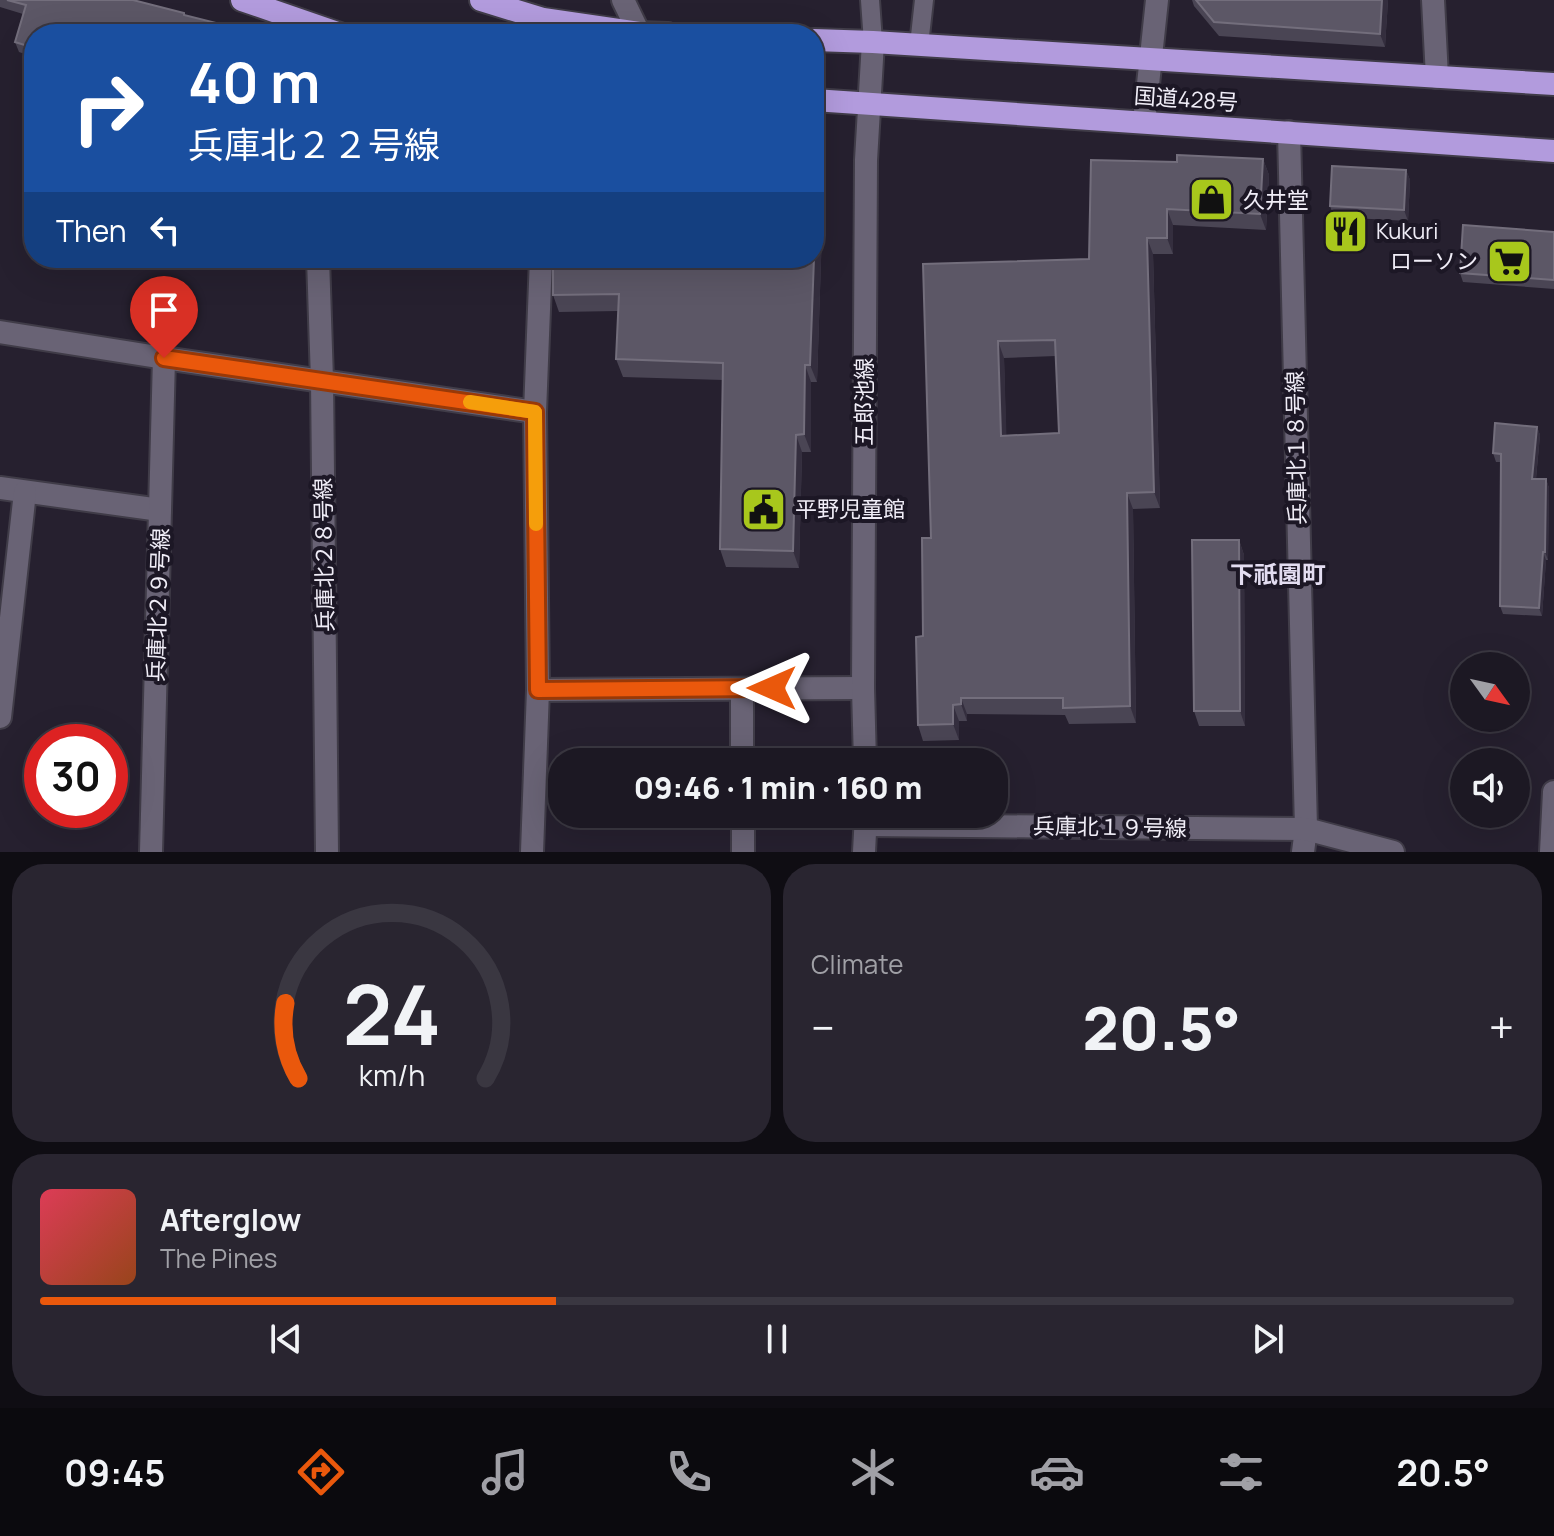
<!DOCTYPE html>
<meta charset="utf-8">
<style>
body{margin:0;font-family:Manrope,"Noto Sans JP",sans-serif;background:#292530;color:#f1f3f6;height:100vh;display:flex;flex-direction:column;font-size:30px;white-space:nowrap}
*{box-sizing:border-box;margin:0}
p{font-size:26px;color:#a0a0a6}
.icon{flex:none;width:44px;height:44px;fill:none;stroke:currentColor;stroke-width:2;stroke-linecap:round;stroke-linejoin:round}
.map{position:relative;height:852px;overflow:hidden}
.panel{display:flex;flex-direction:column;gap:12px;padding:12px;background:#0f0d13;flex:1}
.panel>*{flex:none}
.hud{position:absolute;left:24px;top:24px;width:800px;height:244px;border-radius:32px;box-shadow:0 8px 32px #0002,0 0 0 2px #3a3741;background:#1a4fa0;color:#fff;overflow:hidden}
.needle{width:52px;rotate:123deg}
.buttons{position:absolute;left:1450px;top:652px;display:grid;gap:16px}
.buttons a{display:grid;place-items:center;width:80px;height:80px;border-radius:50%;background:#1c1823;box-shadow:0 8px 32px #0002,0 0 0 2px #3a3741;font-size:40px}
.speed{position:absolute;left:24px;top:724px;display:flex;gap:16px;font-size:40px;font-weight:700;text-align:center}
.speed>*{display:grid;place-content:center;width:104px;height:104px;border-radius:50%;background:#1c1823;box-shadow:0 8px 32px #0002,0 0 0 2px #3a3741;line-height:1}
.speed .limit{border:12px solid #d22;background:#fff;color:#111}
.pin{position:absolute;display:grid;place-items:center;width:68px;height:68px;color:#fff;margin:-82px -34px;border-radius:50% 50% 50% 0;rotate:-45deg;box-shadow:0 0 8px #0007}
.pin .icon{rotate:45deg}
.me{position:absolute;width:88px;margin:-44px;rotate:270deg;stroke-linejoin:round;filter:drop-shadow(0 0 6px #0008)}
.turn{display:flex;align-items:center;gap:28px;height:168px;padding:0 32px;font-size:36px}
.turn .icon{width:104px;height:104px;stroke-width:2.5}
.turn b{display:block;font-size:56px;line-height:68px}
.then{display:flex;align-items:center;height:76px;padding:0 32px;background:#0003;gap:16px;font-size:30px}
.big{font-size:60px;font-weight:800;line-height:1.1}
.panel .widget{flex:1;display:flex;flex-direction:column;justify-content:center;gap:12px;min-width:0;padding:0 28px;border-radius:32px;background:#292530}
.panel .dial{align-items:center;gap:0}
.dial svg{height:208px;overflow:visible;fill:none;stroke:#3a3741;stroke-width:7;stroke-linecap:round;text-anchor:middle}
.dial text{fill:#f1f3f6;stroke:none}
.song{display:flex;align-items:center;gap:24px}
.cover{width:96px;height:96px;border-radius:12px;background:linear-gradient(135deg,hsl(350 70% 55%),hsl(20 70% 35%))}
.played{height:8px;border-radius:4px;background:linear-gradient(90deg,#ea580c 35%,#3a3741 35%)}
.keys{display:flex;justify-content:space-around;direction:ltr}
.heat{display:flex;justify-content:space-between;align-items:center;font-size:44px;direction:ltr}
.panel .tiles{flex:1;display:grid;gap:12px;grid-template-columns:1fr 1fr}
.widget:last-child{grid-column:span 2}
.trip{position:absolute;left:548px;top:748px;width:460px;height:80px;border-radius:32px;background:#1c1823;box-shadow:0 8px 32px #0002,0 0 0 2px #3a3741;font-weight:800;line-height:80px;text-align:center}
.tabs{display:flex;height:128px;justify-content:space-around;align-items:center;background:#0b0a0e;color:#a0a0a6}
.tabs .icon{width:56px;height:56px}
.tabs .on{color:#ea580c}
.tabs b{font-size:36px;color:#f1f3f6}
.map>svg:first-child{display:block}
.lines{fill:none;stroke-linecap:round;stroke-linejoin:round}
.service-casing{stroke:#403c48;stroke-width:22}
.minor-casing{stroke:#403c48;stroke-width:26}
.tertiary-casing{stroke:#403c48;stroke-width:26}
.trunk-casing{stroke:#403c48;stroke-width:26}
.service{stroke:#696375;stroke-width:18}
.minor{stroke:#696375;stroke-width:22}
.tertiary{stroke:#696375;stroke-width:22}
.trunk{stroke:#b29bdd;stroke-width:22}
.wall{fill:#4a4554;fill-rule:evenodd}
.shaded-wall{fill:#342e3e}
.building{fill:#5c5766;stroke:#736e7c;stroke-width:2;fill-rule:evenodd}
.route-casing{stroke:#983908;stroke-width:20}
.route{stroke:#ea580c;stroke-width:14}
.slow{stroke:#f59e0b;stroke-width:14}
.labels{text-anchor:middle;dominant-baseline:central;stroke-width:8;stroke-linejoin:round;paint-order:stroke}
.street-label{font-size:22px;fill:#f0edf7;stroke:#1c1725}
.poi-label{font-size:22px;fill:#f0edf7;stroke:#1c1725;text-anchor:start}
.neighbourhood-label{font-size:24px;font-weight:bold;fill:#e3ddf1;stroke:#1c1725}
</style>
<div class="map">
<svg width="1554" height="852" viewBox="0 0 1554 852">
<rect width="100%" height="100%" fill="#26202f"/>
<g class="lines">
<defs>
<g id="service">
<polyline points="870,0 873,42"/>
<polyline points="919,45 924,0"/>
</g>
<g id="minor">
<polyline points="623,0 639,33"/>
<polyline points="1433,0 1437,77"/>
<polyline points="1289,132 1306,829 1303,852"/>
<polyline points="318,258 322,380 327,852"/>
<polyline points="0,332 164,358 535,412"/>
<polyline points="0,488 160,510"/>
<polyline points="742,689 742,762"/>
<polyline points="538,690 863,688"/>
<polyline points="0,717 25,492"/>
<polyline points="743,814 743,852"/>
<polyline points="866,825 1306,829 1393,852"/>
<polyline points="151,852 164,358"/>
<polyline points="532,852 538,690 535,412 541,258"/>
<polyline points="1551,852 1554,792"/>
</g>
<g id="tertiary">
<polyline points="1144,122 1157,0"/>
<polyline points="865,762 863,688 866,160 873,42"/>
<polyline points="864,852 866,814"/>
</g>
<g id="trunk">
<polyline points="242,0 340,34"/>
<polyline points="481,0 543,19 639,33 668,34"/>
<polyline points="814,40 873,42 1554,84"/>
<polyline points="814,100 1554,151"/>
</g>
</defs>
<use href="#service" class="service-casing"/>
<use href="#minor" class="minor-casing"/>
<use href="#tertiary" class="tertiary-casing"/>
<use href="#trunk" class="trunk-casing"/>
<use href="#service" class="service"/>
<use href="#minor" class="minor"/>
<use href="#tertiary" class="tertiary"/>
<use href="#trunk" class="trunk"/>
</g>
<g class="wall">
<polygon points="0,0 133,0 34,34 34,57 19,52 15,42 23,14 0,7"/>
<polygon points="1192,0 1388,0 1385,47 1219,36 1194,6"/>
<polygon points="817,153 824,170 817,382 811,382 811,452 802,452 799,568 726,567 720,549 723,380 623,377 616,359 618,311 559,312 553,295"/>
<path d="M1263,159L1269,175L1266,230L1173,225V254H1153L1160,508L1133,509L1136,723L1069,724L1065,715L967,714V721H959V740L923,741L918,725L923,636L931,538L923,264L1089,259L1177,162ZM1056,356L1059,433L1006,435L1004,358Z"/>
<polygon points="1406,170 1410,180 1408,221 1334,217 1330,206"/>
<polygon points="1554,232 1554,289 1463,282 1460,273"/>
<polygon points="1537,427 1540,435 1536,479 1546,479 1549,488 1548,560 1546,560 1542,616 1503,614 1500,606 1501,462 1496,462 1493,453"/>
<polygon points="1239,540 1244,555 1245,726 1199,726 1194,711"/>
</g>
<g class="shaded-wall">
<polygon points="1382,0 1388,0 1385,47 1380,34"/>
<polygon points="817,153 824,170 817,382 810,365"/>
<polygon points="1263,159 1269,175 1266,230 1260,214"/>
<polygon points="1406,170 1410,180 1408,221 1404,210"/>
<polygon points="1167,209 1173,225 1173,254 1167,238"/>
<polygon points="1147,238 1153,254 1160,508 1154,492"/>
<polygon points="998,341 1004,358 1007,452 1001,436"/>
<polygon points="805,365 811,382 811,452 804,434"/>
<polygon points="1537,427 1540,435 1535,488 1532,479"/>
<polygon points="796,435 802,452 799,568 793,551"/>
<polygon points="1546,479 1549,488 1548,560 1545,552"/>
<polygon points="1127,493 1133,509 1136,723 1130,706"/>
<polygon points="1239,540 1244,555 1245,726 1240,711"/>
<polygon points="1543,552 1546,560 1542,616 1539,608"/>
<polygon points="961,698 967,714 967,721 961,704"/>
<polygon points="953,705 959,721 959,740 953,724"/>
</g>
<g class="building">
<polygon points="7,0 133,0 184,13 184,15 260,34 34,34 34,48 15,42 26,5"/>
<polygon points="1196,0 1382,0 1380,34 1214,22"/>
<polygon points="814,150 817,153 814,257"/>
<path d="M1177,155L1263,159L1260,214L1167,209V238H1147L1154,492L1127,493L1130,706L1063,708V698H961V704L953,705V724L918,725L916,637L923,636L922,538H931L923,264L1089,259L1091,160L1177,162ZM1055,340L1059,433L1001,436L998,341Z"/>
<polygon points="1332,166 1406,170 1404,210 1330,206"/>
<polygon points="1463,225 1554,232 1554,280 1460,273"/>
<polygon points="553,258 814,258 810,365 805,365 804,434 796,435 793,551 720,549 723,363 616,359 619,294 553,295"/>
<polygon points="1495,423 1537,427 1532,479 1546,479 1545,552 1543,552 1539,608 1500,606 1501,454 1493,453"/>
<polygon points="1192,540 1239,540 1240,711 1194,711"/>
</g>
<g class="lines">
<defs>
<polyline id="route" points="164,358 535,412 538,690 772,688"/>
</defs>
<use href="#route" class="route-casing"/>
<use href="#route" class="route"/>
<polyline class="slow" points="470,402 535,412 536,524"/>
</g>
<defs>
<symbol id="shop-square" viewBox="-11 -11 22 22"><rect x="-9" y="-9" width="18" height="18" rx="4" fill="#a8c71c" stroke="#1c1725"/><path d="M-5-2.5h2.3a2.7 3.5 0 0 1 5.4 0H5L5.5 6h-11ZM-1.5-2.5h3a1.5 2.3 0 0 0-3 0Z" fill="#111"/></symbol>
<symbol id="restaurant-square" viewBox="-11 -11 22 22"><rect x="-9" y="-9" width="18" height="18" rx="4" fill="#a8c71c" stroke="#1c1725"/><path d="M-5-6h1v4h1v-4h1v4h1v-4h1v5L-1.5 .5V6h-2V.5L-5-1ZM5-6V6H3V1.5H1.5Q1.5-4 5-6Z" fill="#111"/></symbol>
<symbol id="supermarket-square" viewBox="-11 -11 22 22"><rect x="-9" y="-9" width="18" height="18" rx="4" fill="#a8c71c" stroke="#1c1725"/><path d="M-6-5.5h2.5l.6 2H6L4.5 2H-2.5L-4.4-4H-6ZM-1.5 3.2a1.3 1.3 0 1 0 .1 0ZM3 3.2a1.3 1.3 0 1 0 .1 0Z" fill="#111"/></symbol>
<symbol id="civic-square" viewBox="-11 -11 22 22"><rect x="-9" y="-9" width="18" height="18" rx="4" fill="#a8c71c" stroke="#1c1725"/><path d="M-.6-6.5H3V-4.5H.6V-3L4-1V1h2V6H-6V1h2V-1L-.6-3ZM-1.2 2.5V6h2.4V2.5Z" fill="#111"/></symbol>
</defs>
<g fill-rule="evenodd">
<use href="#shop-square" x="1186" y="174" width="51" height="51"/>
<use href="#restaurant-square" x="1320" y="206" width="51" height="51"/>
<use href="#supermarket-square" x="1484" y="236" width="51" height="51"/>
<use href="#civic-square" x="738" y="484" width="51" height="51"/>
</g>
<g class="labels">
<g class="street-label">
<text transform="translate(1186 99) rotate(4)">国道428号</text>
<text transform="translate(864 402) rotate(-90)">五郎池線</text>
<text transform="translate(1296 448) rotate(-91)">兵庫北１８号線</text>
<text transform="translate(324 555) rotate(-91)">兵庫北２８号線</text>
<text transform="translate(158 605) rotate(-88)">兵庫北２９号線</text>
<text transform="translate(1110 827) rotate(1)">兵庫北１９号線</text>
</g>
<g class="poi-label">
<text x="1243" y="200">久井堂</text>
<text x="1376" y="231">Kukuri</text>
<text x="1478" y="261" text-anchor="end">ローソン</text>
<text x="795" y="509">平野児童館</text>
</g>
<g class="neighbourhood-label">
<text x="1278" y="573">下祇園町</text>
</g>
</g>
</svg>
<div class="buttons">
<a><svg class="needle" viewBox="-14 -14 28 28"><path d="M0-13l5 13h-10z" fill="#e53935"/><path d="M0 13l5-13h-10z" fill="#a0a0a6"/></svg></a>
<a><svg class="icon" aria-label="sound" viewBox="0 0 24 24"><path d="M4 9h4l5-4v14l-5-4H4zM17 9q2 3 0 6"/></svg></a>
</div>
<div class="speed"><div class="limit">30</div></div>
<div class="pin" style="left:164px;top:358px;background:#d93025"><svg class="icon" aria-label="arrive" viewBox="0 0 24 24"><path d="M6 21V4h12l-3 4 3 4H6"/></svg></div>
<svg class="me" style="left:772px;top:688px" viewBox="-20 -20 40 40"><path d="M0-17L14 15 0 8-14 15z" fill="#ea580c" stroke="#fff" stroke-width="4"/></svg>
<div class="trip">09:46 · 1 min · 160 m</div>
<div class="hud">
<div class="turn"><svg class="icon" aria-label="right" viewBox="0 0 24 24"><path d="M7 20v-9h11M14 6l5 5-5 5"/></svg><div><b>40 m</b>兵庫北２２号線</div></div>
<div class="then">Then<svg class="icon" aria-label="left" viewBox="0 0 24 24"><path d="M17 20v-9H6M10 6l-5 5 5 5"/></svg></div>
</div>
</div>
<section class="panel">
<div class="tiles">
<div class="widget dial"><svg viewBox="0 0 100 80">
<path d="M14 69A42 42 0 1 1 86 69"/>
<path d="M14 69A42 42 0 0 1 9 40" stroke="#ea580c"/>
<text x="50" y="56" font-size="32" font-weight="700">24</text>
<text x="50" y="72" font-size="11">km/h</text>
</svg></div>
<div class="widget"><p>Climate</p>
<div class="heat"><a>−</a><b class="big">20.5°</b><a>+</a></div>
</div>
<div class="widget">
<div class="song"><i class="cover"></i><div><b>Afterglow</b><p>The Pines</p></div></div>
<div class="played"></div>
<div class="keys"><svg class="icon" aria-label="previous" viewBox="0 0 24 24"><path d="M18 5L8 12l10 7zM5 5v14"/></svg><svg class="icon" aria-label="pause" viewBox="0 0 24 24"><path d="M8 5v14M16 5v14"/></svg><svg class="icon" aria-label="next" viewBox="0 0 24 24"><path d="M6 5l10 7-10 7zM19 5v14"/></svg></div>
</div>
</div>
</section>
<nav class="tabs">
<b>09:45</b>
<svg class="icon on" aria-label="directions" viewBox="0 0 24 24"><path d="M12 3l9 9-9 9-9-9zM9 14v-3h6M13 9l2 2-2 2"/></svg>
<svg class="icon" aria-label="music" viewBox="0 0 24 24"><path d="M9 18V5l10-2v13"/><circle cx="6" cy="18" r="3"/><circle cx="16" cy="16" r="3"/></svg>
<svg class="icon" aria-label="phone" viewBox="0 0 24 24"><path d="M5 4h4l2 5-3 2q2 4 5 5l2-3 5 2v4C11 20 4 13 5 4z"/></svg>
<svg class="icon" aria-label="climate" viewBox="0 0 24 24"><path d="M12 3v18M4 7l16 10M4 17L20 7"/></svg>
<svg class="icon" aria-label="car" viewBox="0 0 24 24"><path d="M5 17H2v-5l4-1 3-4h7l3 4 3 1v5h-3M9 17h6M6 11h13"/><circle cx="7" cy="17" r="2"/><circle cx="17" cy="17" r="2"/></svg>
<svg class="icon" aria-label="filters" viewBox="0 0 24 24"><path d="M4 7h16M4 17h16"/><circle cx="9" cy="7" r="2"/><circle cx="15" cy="17" r="2"/></svg>
<b>20.5°</b>
</nav>
